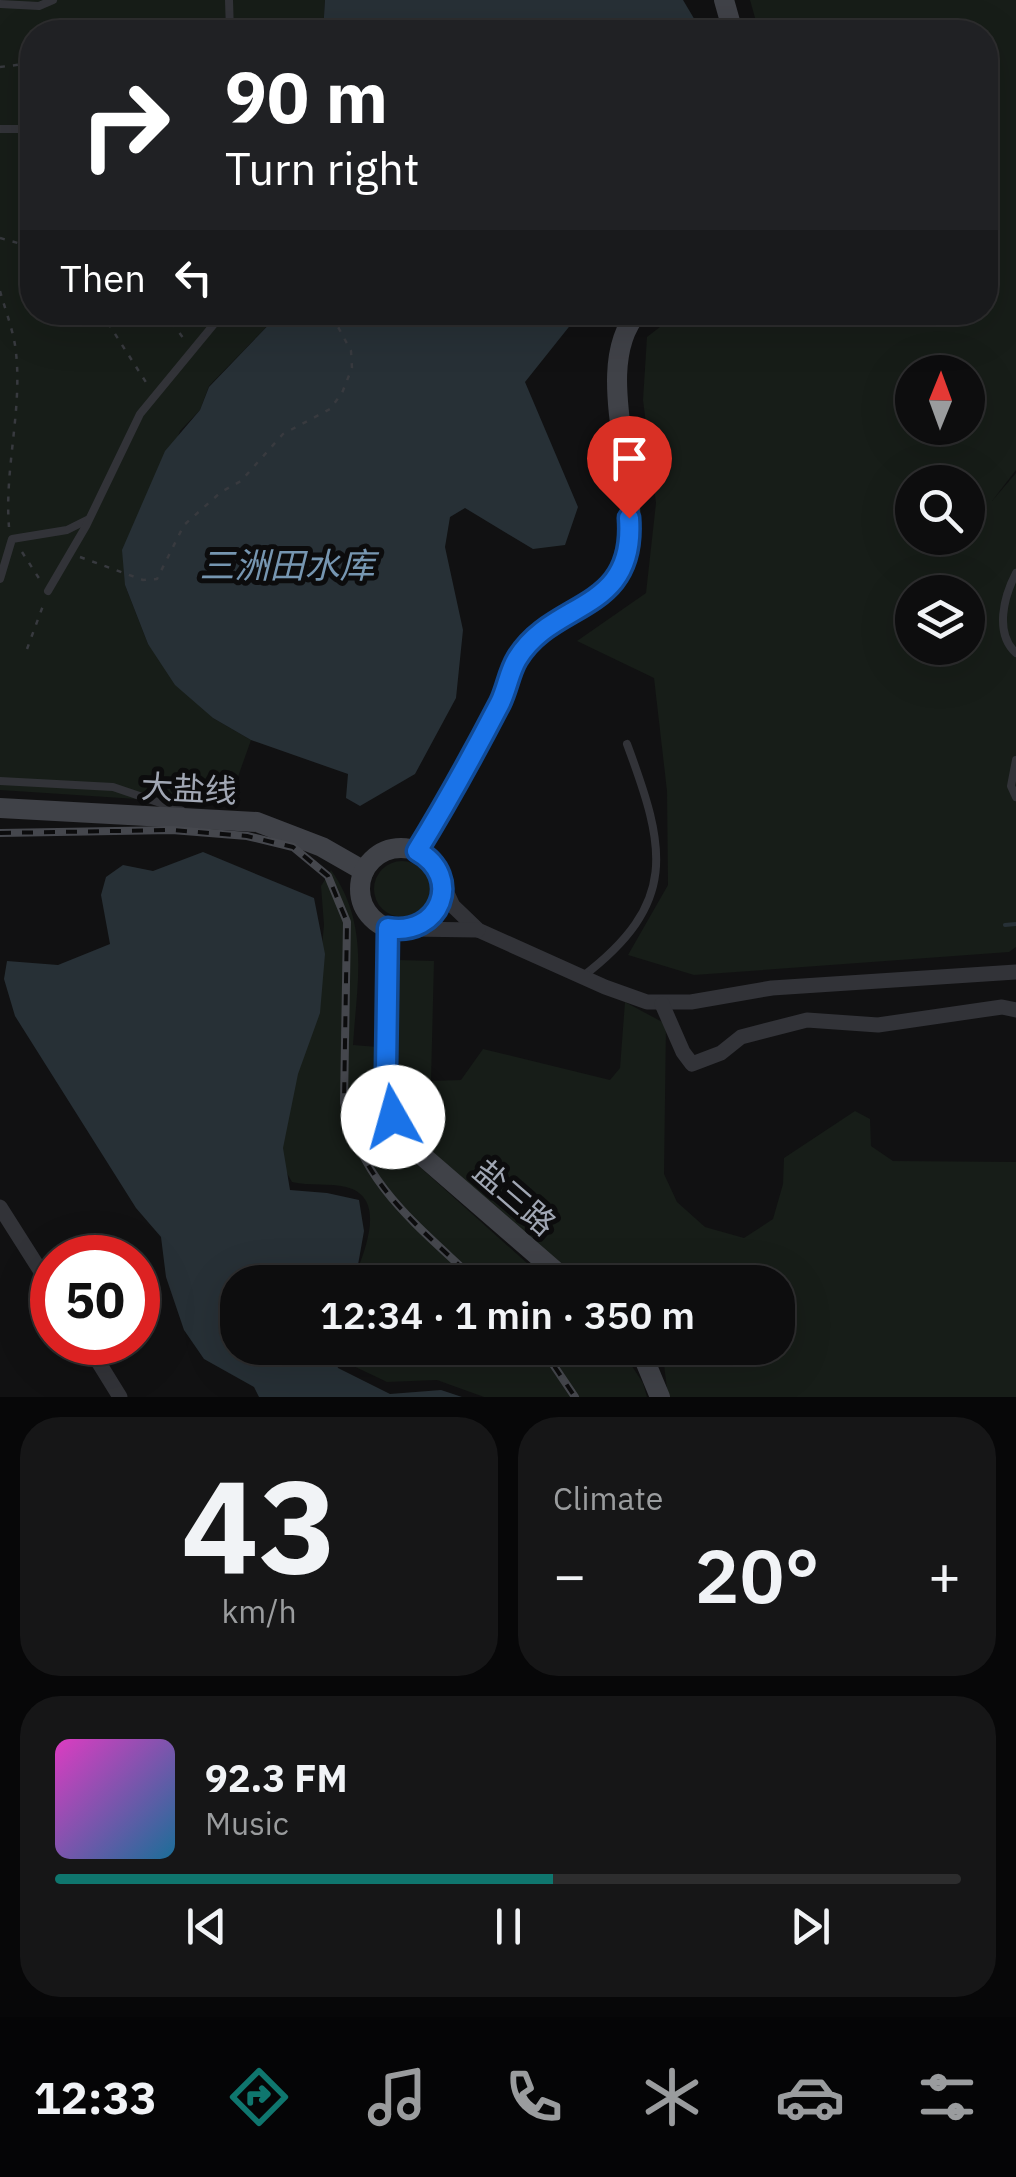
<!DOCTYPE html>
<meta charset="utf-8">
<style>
body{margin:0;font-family:"IBM Plex Sans","Noto Sans SC",sans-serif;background:#161617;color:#f1f3f6;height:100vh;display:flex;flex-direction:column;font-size:38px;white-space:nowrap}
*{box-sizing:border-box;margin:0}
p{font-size:32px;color:#9a9c9e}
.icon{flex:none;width:55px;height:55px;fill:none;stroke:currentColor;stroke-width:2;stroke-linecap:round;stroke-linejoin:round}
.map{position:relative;height:1397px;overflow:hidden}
.sheet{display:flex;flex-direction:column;gap:20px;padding:20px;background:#070708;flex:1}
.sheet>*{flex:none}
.banner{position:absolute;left:20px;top:20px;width:978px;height:305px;border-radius:40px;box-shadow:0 10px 40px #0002,0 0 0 2px #2d2d2e;background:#202124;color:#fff;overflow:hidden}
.needle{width:65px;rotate:1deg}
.buttons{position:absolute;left:895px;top:355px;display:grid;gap:20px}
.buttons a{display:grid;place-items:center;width:90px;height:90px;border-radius:50%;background:#0d0d0e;box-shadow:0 10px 40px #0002,0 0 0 2px #2d2d2e;font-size:50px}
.speed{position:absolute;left:30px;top:1235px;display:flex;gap:20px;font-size:50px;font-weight:700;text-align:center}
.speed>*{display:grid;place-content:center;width:130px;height:130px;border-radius:50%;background:#0d0d0e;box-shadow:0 10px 40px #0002,0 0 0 2px #2d2d2e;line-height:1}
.speed .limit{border:15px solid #d22;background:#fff;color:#111}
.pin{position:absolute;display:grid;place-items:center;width:85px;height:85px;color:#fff;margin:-102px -42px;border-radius:50% 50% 50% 0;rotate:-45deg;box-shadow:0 0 10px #0007}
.pin .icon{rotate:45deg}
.me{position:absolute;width:110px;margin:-55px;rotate:353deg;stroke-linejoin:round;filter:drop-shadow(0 0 8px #0008)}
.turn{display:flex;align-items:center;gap:35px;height:210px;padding:0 40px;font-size:45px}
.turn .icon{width:130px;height:130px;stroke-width:2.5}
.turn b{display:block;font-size:70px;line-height:85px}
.then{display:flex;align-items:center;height:95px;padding:0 40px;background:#0003;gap:20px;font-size:38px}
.big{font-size:75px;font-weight:600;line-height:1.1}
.sheet .widget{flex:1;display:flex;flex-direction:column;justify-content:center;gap:15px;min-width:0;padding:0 35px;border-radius:40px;background:#161617}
.sheet .dial{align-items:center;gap:0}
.dial b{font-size:130px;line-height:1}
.song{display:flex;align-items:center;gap:30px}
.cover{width:120px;height:120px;border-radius:15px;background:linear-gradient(135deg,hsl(310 70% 55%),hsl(200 70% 35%))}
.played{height:10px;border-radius:5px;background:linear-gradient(90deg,#0f766e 55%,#2d2d2e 55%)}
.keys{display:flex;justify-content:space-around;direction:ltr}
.heat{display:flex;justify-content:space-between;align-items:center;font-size:55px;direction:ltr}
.sheet .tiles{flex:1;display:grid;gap:20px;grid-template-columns:1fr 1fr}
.widget:last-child{grid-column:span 2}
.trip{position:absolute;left:220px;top:1265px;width:575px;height:100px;border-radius:40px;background:#0d0d0e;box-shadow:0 10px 40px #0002,0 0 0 2px #2d2d2e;font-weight:600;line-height:100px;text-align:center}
.tab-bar{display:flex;height:160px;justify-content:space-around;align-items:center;background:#050506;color:#9a9c9e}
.tab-bar .icon{width:70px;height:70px}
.tab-bar .selected{color:#0f766e}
.tab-bar b{font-size:45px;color:#f1f3f6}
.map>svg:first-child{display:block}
.green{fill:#171d18;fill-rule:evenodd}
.water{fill:#273036}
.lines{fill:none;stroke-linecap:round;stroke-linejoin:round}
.stream{stroke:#273036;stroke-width:4}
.path{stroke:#383a3f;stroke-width:2.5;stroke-dasharray:5 8;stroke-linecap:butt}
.lane{stroke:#323338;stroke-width:8}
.street{stroke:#323338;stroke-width:15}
.secondary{stroke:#404248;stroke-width:20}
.rail-casing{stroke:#45474d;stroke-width:8}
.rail{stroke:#0c0c0d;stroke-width:4;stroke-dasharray:11;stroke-linecap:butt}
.route-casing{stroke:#114b97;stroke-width:25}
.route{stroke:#1a73e8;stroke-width:18}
.labels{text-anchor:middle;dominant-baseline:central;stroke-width:10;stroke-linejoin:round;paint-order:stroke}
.street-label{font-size:32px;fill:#a1a7b4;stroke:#0c0c0d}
.water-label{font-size:35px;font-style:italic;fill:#7696b1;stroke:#0c0c0d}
</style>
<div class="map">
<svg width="1016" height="1397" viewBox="0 0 1016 1397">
<rect width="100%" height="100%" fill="#111112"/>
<g class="green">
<polygon points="0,0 325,0 323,32 32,32 32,312 280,313 209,386 200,410 180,431 125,585 148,644 213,718 251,740 228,805 0,790"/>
<path d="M750,0H1016V470L992,501L1016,473V947L1009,952L694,975L628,955L668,885L667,791L654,678L577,641L646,593L656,503L643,400L647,337L678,313L985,312V32H759ZM912,372H968V428H912ZM912,482H968V538H912ZM912,592H968V648H912Z"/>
<circle cx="402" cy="889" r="28"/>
<path d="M331,870C370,925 357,982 353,1045L378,1047C378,1088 377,1115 401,1150L548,1282H353C362,1256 390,1198 346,1187C329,1183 310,1186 292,1182L280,1161L283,1128L317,998L324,925L321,886Z"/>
<polygon points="397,960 434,961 431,1081 461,1080 483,1049 610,1080 620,1068 625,1002 666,1024 664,1174 677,1202 705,1227 744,1238 773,1219 783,1184 784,1158 855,1111 870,1119 871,1146 893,1161 1016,1162 1016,1397 668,1397 663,1356 644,1348 778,1348 778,1282 574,1282 454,1179 410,1131 402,1105 399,1071"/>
<polygon points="336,1348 620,1348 643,1383 647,1397 484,1397 437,1380 387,1382 343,1361"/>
</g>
<g class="water">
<polygon points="325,0 683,0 702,32 323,32"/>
<polygon points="280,313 580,313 525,382 578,507 565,545 533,549 465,508 450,517 445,547 463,630 456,698 415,774 360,806 346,798 348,774 251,740 213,718 175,685 148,644 125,585 122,550 165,451 200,410 209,387"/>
<polygon points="203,852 314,898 325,954 320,1013 298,1074 283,1148 290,1190 327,1193 359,1200 364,1231 355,1282 238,1282 238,1348 335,1348 333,1354 338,1368 390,1394 441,1390 462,1397 259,1397 254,1387 204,1359 184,1330 166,1277 161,1237 136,1208 15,1016 4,979 7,961 58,965 110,944 101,895 106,877 123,865 153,871"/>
</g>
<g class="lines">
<polyline class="stream" points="1005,925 1016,924"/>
<g class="path">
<polyline points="0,67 32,63"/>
<polyline points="0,238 32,247"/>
<path d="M0,291C5,309 12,327 15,345C24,405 4,467 9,527"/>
<polyline points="101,312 149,387"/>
<polyline points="164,312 187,343"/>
<polyline points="22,552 42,583"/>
<polyline points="80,557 143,580 157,579 184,525 221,492 241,481 283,434 330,409 342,393 352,368 351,351 330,312"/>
<polyline points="27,649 44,603"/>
</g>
<g class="lane">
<polyline points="229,0 230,32"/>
<polyline points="0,4 39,6 53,0"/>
<polyline points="0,129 32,129"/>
<path d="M1016,573C1004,596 994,633 1016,653"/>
<polyline points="0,579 12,539 67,530 87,520"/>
<polyline points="48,591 86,526 140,414 224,312"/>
<polyline points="1016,760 1011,786 1016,797"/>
<polyline points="0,781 113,787 181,810"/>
<path d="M582,977C679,903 666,849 627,744"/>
</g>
<g class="street">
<polyline points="442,882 453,906 478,930 605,987 647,1002 691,1002 772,988 1016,972"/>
<polyline points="409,929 478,930"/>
<polyline points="662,1004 683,1052 692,1064 721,1053 741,1037 807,1020 878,1025 1002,1007 1016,1010"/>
<polyline points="0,1207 52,1289"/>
<polyline points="86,1342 120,1397"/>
</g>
<g class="secondary">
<polyline points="724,0 733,32"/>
<polyline points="0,808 257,822 322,847 364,871"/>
<circle cx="401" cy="889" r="41"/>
<path d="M417,851C447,803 473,754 499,704C509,685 511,665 525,649C554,614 610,606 625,559C648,490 587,370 638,312"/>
<polyline points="388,928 387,1087 393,1117 400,1132 418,1152 568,1282"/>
<polyline points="636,1348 645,1361 660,1397"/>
</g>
<defs>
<g id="rail">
<path d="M0,833L172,830L247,836L293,847L328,876L347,922L344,1103C362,1186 419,1226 477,1282"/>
<polyline points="542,1348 575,1397"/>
</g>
</defs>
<use href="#rail" class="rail-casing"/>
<use href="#rail" class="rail"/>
</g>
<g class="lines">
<defs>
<path id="route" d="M393,1117L386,1070L388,928C440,937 464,877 417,851C447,802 474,753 500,703C507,689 509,672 517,659C553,599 636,614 629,518"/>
</defs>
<use href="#route" class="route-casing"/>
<use href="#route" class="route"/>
</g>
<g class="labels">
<g class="street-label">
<text transform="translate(189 788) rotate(3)">大盐线</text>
<text transform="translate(515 1197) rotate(41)">盐三路</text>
</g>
<g class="water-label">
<text x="287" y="565">三洲田水库</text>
</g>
</g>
</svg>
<div class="buttons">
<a><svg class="needle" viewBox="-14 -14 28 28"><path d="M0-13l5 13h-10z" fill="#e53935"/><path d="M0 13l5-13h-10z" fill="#9a9c9e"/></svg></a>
<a><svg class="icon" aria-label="search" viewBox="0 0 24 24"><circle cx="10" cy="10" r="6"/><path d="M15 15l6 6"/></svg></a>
<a><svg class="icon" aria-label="layers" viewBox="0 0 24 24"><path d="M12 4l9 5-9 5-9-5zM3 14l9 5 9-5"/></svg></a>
</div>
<div class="speed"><div class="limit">50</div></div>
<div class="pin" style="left:629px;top:518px;background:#d93025"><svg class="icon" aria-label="arrive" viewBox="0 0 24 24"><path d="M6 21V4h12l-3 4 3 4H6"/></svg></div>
<svg class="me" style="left:393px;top:1117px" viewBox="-20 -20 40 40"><circle r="19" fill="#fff"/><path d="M0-13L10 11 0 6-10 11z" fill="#1a73e8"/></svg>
<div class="trip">12:34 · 1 min · 350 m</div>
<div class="banner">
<div class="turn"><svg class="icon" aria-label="right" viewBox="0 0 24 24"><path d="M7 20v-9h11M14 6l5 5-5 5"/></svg><div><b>90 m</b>Turn right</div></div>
<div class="then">Then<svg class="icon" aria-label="left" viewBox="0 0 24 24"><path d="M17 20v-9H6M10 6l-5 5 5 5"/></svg></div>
</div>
</div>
<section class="sheet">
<div class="tiles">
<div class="widget dial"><b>43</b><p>km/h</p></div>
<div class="widget"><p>Climate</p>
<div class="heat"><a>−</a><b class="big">20°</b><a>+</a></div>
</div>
<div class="widget">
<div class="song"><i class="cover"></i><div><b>92.3 FM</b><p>Music</p></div></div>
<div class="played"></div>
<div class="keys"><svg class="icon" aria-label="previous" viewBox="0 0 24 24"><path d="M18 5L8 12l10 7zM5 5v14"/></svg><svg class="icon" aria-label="pause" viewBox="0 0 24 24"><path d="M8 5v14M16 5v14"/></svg><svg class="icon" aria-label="next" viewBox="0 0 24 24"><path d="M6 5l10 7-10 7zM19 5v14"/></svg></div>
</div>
</div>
</section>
<nav class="tab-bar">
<b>12:33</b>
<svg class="icon selected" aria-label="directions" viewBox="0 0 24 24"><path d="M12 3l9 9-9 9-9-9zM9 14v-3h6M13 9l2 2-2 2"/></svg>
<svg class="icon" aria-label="music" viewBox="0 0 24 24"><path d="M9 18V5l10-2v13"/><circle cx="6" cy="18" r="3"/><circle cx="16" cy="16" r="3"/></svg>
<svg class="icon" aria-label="phone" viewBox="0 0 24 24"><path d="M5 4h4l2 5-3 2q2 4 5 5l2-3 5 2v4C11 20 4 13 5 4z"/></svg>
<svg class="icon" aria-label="climate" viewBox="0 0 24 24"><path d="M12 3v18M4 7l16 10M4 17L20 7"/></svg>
<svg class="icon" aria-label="car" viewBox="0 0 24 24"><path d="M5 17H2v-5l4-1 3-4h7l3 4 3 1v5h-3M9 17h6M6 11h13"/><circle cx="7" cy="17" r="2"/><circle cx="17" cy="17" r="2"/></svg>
<svg class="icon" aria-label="filters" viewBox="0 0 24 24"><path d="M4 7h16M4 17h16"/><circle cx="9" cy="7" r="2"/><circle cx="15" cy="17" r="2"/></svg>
</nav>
